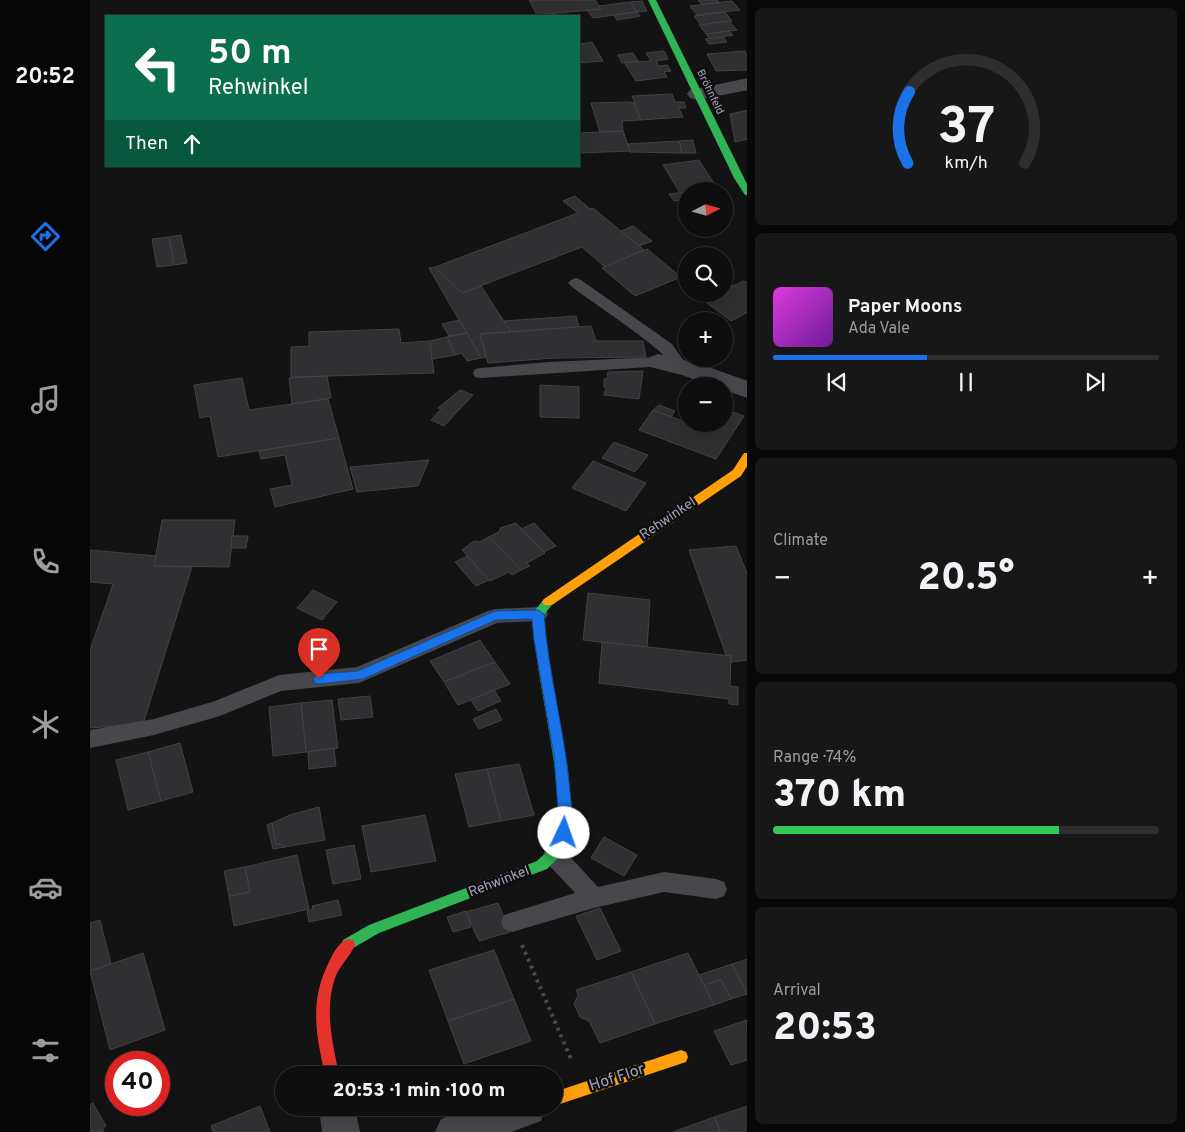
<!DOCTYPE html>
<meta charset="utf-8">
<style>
body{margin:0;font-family:Overpass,sans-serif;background:#171717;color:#f1f3f6;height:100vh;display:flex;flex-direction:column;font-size:19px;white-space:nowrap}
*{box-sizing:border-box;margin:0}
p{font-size:16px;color:#9b9c9e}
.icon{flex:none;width:28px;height:28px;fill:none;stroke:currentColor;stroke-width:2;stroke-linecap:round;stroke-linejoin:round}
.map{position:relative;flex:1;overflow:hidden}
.side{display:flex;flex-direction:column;gap:8px;padding:8px;background:#080808;width:438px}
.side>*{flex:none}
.hud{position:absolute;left:15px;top:15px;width:475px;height:152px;border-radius:0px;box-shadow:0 5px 20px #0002,0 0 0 1px #2e2e2e;background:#0b6e4f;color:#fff;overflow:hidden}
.needle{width:32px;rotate:84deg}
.tools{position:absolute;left:588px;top:182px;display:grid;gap:10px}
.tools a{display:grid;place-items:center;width:55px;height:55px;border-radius:50%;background:#0e0e0e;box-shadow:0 5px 20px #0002,0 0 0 1px #2e2e2e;font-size:25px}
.speed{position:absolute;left:15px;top:1051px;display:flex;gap:10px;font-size:25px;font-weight:700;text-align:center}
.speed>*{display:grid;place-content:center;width:65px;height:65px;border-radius:50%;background:#0e0e0e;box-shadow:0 5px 20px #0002,0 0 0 1px #2e2e2e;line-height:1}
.speed .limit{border:8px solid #d22;background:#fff;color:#111}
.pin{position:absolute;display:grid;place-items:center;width:42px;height:42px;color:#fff;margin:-51px -21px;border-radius:50% 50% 50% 0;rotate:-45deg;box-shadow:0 0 5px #0007}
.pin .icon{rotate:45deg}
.me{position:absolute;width:55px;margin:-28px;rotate:3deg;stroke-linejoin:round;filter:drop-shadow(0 0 4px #0008)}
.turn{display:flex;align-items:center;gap:18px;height:105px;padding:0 20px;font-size:22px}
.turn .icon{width:65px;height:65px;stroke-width:2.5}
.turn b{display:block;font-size:35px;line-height:42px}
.then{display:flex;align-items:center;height:48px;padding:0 20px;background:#0003;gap:10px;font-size:19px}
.big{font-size:38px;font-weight:800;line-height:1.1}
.side .tile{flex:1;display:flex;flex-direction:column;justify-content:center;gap:8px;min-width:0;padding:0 18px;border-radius:8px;background:#171717}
.side .dial{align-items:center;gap:0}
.dial svg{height:130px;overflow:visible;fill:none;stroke:#2e2e2e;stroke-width:7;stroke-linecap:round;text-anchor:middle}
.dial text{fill:#f1f3f6;stroke:none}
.song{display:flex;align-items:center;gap:15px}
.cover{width:60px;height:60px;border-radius:8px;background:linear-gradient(135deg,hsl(300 70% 55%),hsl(280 70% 35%))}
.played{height:5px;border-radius:2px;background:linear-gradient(90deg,#1a73e8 40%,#2e2e2e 40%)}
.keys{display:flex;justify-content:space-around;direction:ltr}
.heat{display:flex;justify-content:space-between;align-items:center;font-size:28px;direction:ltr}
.charge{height:8px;border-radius:4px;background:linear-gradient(90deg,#34c759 74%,#2e2e2e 0)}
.trip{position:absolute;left:185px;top:1066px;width:288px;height:50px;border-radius:25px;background:#0e0e0e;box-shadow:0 5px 20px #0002,0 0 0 1px #2e2e2e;font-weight:800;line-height:50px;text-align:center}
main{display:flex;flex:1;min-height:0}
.tabs{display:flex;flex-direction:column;width:90px;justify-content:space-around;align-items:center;background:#060606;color:#9b9c9e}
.tabs .icon{width:35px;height:35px}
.tabs .selected{color:#1a73e8}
.tabs b{font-size:22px;color:#f1f3f6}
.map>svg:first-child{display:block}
.building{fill:#303033;stroke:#424247}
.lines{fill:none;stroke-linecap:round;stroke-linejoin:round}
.path{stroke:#48494e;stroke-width:4;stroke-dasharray:3 4.5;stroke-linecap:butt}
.lane{fill:#47474c;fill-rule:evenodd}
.street{fill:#47474c;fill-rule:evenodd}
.fast{fill:#30b455;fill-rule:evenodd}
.slow{fill:#ff9f0a;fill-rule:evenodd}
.jam{fill:#e5322d;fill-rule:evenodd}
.route{fill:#1a73e8;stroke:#114b97}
.labels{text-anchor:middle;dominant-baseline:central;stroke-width:5;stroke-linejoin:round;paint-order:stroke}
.far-street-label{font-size:11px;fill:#a2a4b6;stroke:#0e0d0f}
.street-label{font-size:14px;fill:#a2a4b6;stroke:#0e0d0f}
.near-street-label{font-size:16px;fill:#a2a4b6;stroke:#0e0d0f}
</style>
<main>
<nav class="tabs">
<b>20:52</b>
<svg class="icon selected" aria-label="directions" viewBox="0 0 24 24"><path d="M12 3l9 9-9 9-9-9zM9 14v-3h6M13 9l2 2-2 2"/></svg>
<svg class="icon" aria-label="music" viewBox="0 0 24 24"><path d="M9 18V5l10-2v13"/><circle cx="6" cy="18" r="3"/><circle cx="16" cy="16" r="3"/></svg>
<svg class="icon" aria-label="phone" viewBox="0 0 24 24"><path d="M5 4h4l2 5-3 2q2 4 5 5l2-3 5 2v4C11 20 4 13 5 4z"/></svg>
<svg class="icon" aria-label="climate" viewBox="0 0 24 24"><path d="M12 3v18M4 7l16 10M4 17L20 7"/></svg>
<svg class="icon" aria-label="car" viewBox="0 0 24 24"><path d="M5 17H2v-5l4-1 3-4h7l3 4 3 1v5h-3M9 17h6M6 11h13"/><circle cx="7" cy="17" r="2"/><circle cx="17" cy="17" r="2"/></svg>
<svg class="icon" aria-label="filters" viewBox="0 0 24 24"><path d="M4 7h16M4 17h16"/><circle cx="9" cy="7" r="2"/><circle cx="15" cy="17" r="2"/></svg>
</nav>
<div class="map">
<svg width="658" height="1132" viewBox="0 0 658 1132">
<rect width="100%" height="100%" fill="#131313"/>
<g class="building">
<polygon points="439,0 505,0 511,9 447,15"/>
<polygon points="608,0 627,0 629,2 612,5"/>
<polygon points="552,1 557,11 547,12 540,2"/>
<polygon points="642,1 650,10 607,15 600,6"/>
<polygon points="540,2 547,12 503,18 497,10 511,9 509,6"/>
<polygon points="547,12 550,16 527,20 524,15"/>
<polygon points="635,12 642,21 611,25 604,16"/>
<polygon points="639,21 647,30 616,34 609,25"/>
<polygon points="639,31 643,35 620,39 616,34"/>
<polygon points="633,37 637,42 619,44 615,39"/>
<polygon points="502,42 513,61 489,63 489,44"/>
<polygon points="574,51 578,59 566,61 569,66 577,65 581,71 574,72 577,77 546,81 534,62 561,61 556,53"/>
<polygon points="655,51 658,57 657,70 626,71 617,54"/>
<polygon points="543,53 548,61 532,63 528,55"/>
<polygon points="582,94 585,102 594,102 596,108 589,108 593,117 551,120 542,96"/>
<polygon points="539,102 544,103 551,120 532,121 533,131 510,132 501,103"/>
<polygon points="658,110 658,139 645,142 640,114"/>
<polygon points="533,131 540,151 489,153 489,133"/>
<polygon points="603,140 606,153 592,153 589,141"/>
<polygon points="589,141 592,153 540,152 538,144"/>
<polygon points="609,160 627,188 590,193 573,165"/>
<polygon points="596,192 596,199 584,201 579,194"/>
<polygon points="485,196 500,209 503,208 554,250 515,267 492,247 372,293 345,267 488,213 473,201"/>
<polygon points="543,226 562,241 549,246 531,231"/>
<polygon points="91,235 97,263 84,265 79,237"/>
<polygon points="79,237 84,265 67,267 62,239"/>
<polygon points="557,249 591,277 545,296 512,268"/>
<polygon points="345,267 372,293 391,286 421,332 390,334 396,357 391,358 339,268"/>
<polygon points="654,281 658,283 658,312 641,321 613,300 624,295 621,294 634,294 634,285 638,288"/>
<polygon points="486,316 489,327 421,332 414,321"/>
<polygon points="369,320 377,333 359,336 352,324"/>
<polygon points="501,326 506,341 553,341 556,357 464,358 398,363 390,334"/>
<polygon points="309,329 311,343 340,341 344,373 201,377 201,347 219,346 219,332"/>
<polygon points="377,333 391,358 377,361 372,353 365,355 357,337"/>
<polygon points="357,337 365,355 342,359 340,341"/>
<polygon points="553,371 549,399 514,395 516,387 514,387 514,379 517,379 518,372"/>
<polygon points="237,376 241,398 202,404 199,378"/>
<polygon points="152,378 159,410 238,399 249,438 128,457 120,416 110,418 104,385"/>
<polygon points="450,385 489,387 489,418 450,417"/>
<polygon points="370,390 383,395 354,426 341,420 351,409 348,408"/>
<polygon points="569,405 585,411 581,417 563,410"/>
<polygon points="634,409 654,416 626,459 549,430 563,410 595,422 596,421 596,424 634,424"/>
<polygon points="249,438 263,489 185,507 180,489 202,485 195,455 171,459 169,451"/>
<polygon points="524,442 558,455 545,472 512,458"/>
<polygon points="339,460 328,486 267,492 260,467"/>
<polygon points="503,461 556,483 536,511 482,488"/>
<polygon points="72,520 145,520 139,567 64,566"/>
<polygon points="426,523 455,553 437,563 440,566 431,570 399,537 410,531 410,528"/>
<polygon points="444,523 466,546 454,552 431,529"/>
<polygon points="142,536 158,536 156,548 141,548"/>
<polygon points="399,537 431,570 422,575 419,572 400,581 372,550 384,541 389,542"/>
<polygon points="646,546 658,576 658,660 641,662 641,656 636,655 599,550"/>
<polygon points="0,550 66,556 64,566 102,567 54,721 35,725 0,728 0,650 23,584 0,582"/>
<polygon points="377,556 399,580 386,586 365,562"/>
<polygon points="223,590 247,602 232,620 207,608"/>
<polygon points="498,593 560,600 557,648 493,640"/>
<polygon points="390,640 405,662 354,682 340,661"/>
<polygon points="512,642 641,656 640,686 648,687 648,705 639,704 639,699 509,683"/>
<polygon points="405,662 420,684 368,705 354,682"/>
<polygon points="404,690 411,701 388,711 381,700"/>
<polygon points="280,696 283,717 251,720 248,699"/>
<polygon points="242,700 248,748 216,752 211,703"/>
<polygon points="211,703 216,752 183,756 179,707"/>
<polygon points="406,709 412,720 389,729 383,719"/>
<polygon points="90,743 103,792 71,801 58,752"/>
<polygon points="244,748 246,766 219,769 218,752"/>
<polygon points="58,752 71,801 38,810 26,760"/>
<polygon points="429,764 444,815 411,821 397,769"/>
<polygon points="397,769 411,821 379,827 365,774"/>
<polygon points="229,807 235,840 195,847 190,844 186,845 182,823 200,815"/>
<polygon points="335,815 346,861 281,872 272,826"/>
<polygon points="182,823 186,845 190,844 195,847 183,849 177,825"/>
<polygon points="514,837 547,855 534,876 501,858"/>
<polygon points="264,845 271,879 243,884 236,850"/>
<polygon points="207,855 219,909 144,926 139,896 160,892 155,867"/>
<polygon points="155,867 160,892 139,896 134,871"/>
<polygon points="248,900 252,915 219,922 217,911 223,909 222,906"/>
<polygon points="408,903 420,932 389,941 376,912"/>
<polygon points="510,908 531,951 507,960 486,916"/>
<polygon points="376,911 381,927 363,932 357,917"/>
<polygon points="10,920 21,964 0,971 0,923"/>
<polygon points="404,950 424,999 358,1021 339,970"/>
<polygon points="53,953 75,1030 20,1050 0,971"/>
<polygon points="598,953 624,1005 565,1024 541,972"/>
<polygon points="658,959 658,993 657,993 642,964"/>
<polygon points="642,964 657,994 641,999 631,980 614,985 609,975"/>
<polygon points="541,972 565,1024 510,1043 499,1021 490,1017 484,1004 488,995 486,990"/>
<polygon points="631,980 641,999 624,1005 614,985"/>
<polygon points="424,999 441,1041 374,1064 358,1021"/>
<polygon points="657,1020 658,1060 641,1065 624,1031"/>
<polygon points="3,1103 16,1126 12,1129 14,1132 0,1132 0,1105"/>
<polygon points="170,1106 180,1132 123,1132 121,1126"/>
<polygon points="658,1106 658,1132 631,1132 624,1117"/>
<polygon points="624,1117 631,1132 583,1132"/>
</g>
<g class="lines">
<polyline class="path" points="432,945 481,1059"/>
<g class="lane">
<path d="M486,278L491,280L582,344L599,368L597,372C581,376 579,359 569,351C541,327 510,308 481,286L478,283L481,280Z"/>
<polygon points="568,357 574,358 576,362 574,366 391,378 385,377 383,373 385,369 391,368 459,362"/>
<polygon points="448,607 455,609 458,614 455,619 448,621 407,623 269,683 191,691 130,716 64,735 0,748 0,730 64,719 125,701 189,675 267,667 398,611 405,609"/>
<polygon points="464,845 472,848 508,887 574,872 626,879 634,882 637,889 634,896 626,899 574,892 504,908 422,932 414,929 411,922 414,915 485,893 456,862 453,855 456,848"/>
</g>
<g class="street">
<polygon points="658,78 658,90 607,100 600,98 597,94 600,90"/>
<polygon points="568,354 607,363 658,381 658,398 634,390 634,386 623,386 592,375 560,367 556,362 560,357"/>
<polygon points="229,1108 265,1108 270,1132 232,1132"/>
<polygon points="382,1108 456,1108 451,1121 421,1132 345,1132 351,1119"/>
</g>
<g class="fast">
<polygon points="558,0 566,0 658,186 658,195 655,195 644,178"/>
<path d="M458,598L462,599L464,602L454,615L455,636L477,763L483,818L482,830L476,846L470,856L457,869L289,933L258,951L253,950L251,945L253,940L279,925L447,861C457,852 466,843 468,830C472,813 468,794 466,777C459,722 446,669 442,614L454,599Z"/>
</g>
<g class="slow">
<polygon points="654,453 658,453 658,465 651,476 462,605 454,605 452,602 454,599 643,470"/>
<polygon points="591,1050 596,1052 598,1057 596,1062 464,1106 464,1092"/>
</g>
<path class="jam" d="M258,939L263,940L265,945C260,957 249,966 245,978C234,1010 243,1044 249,1075H235C226,1034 219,1001 239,962C243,953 249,942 258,939Z"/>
</g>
<path class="route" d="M448,610L454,614C458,674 475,732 480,792C481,807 485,823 478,837L474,839L469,837L467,833L469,822L464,756L444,640L442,619L406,620L273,679L229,684L225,683L223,679L225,676L229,674L268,671L405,611Z"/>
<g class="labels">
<g class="far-street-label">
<text transform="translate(620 92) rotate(64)">Bröhnfeld</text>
</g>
<g class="street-label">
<text transform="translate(578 519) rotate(-34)">Rehwinkel</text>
<text transform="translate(409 882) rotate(-21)">Rehwinkel</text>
</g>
<g class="near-street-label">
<text transform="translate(527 1078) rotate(-18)">Hof Flor</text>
</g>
</g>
</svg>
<div class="tools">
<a><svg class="needle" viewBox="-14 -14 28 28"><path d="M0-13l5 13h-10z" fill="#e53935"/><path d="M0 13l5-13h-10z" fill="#9b9c9e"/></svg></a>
<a><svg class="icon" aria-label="search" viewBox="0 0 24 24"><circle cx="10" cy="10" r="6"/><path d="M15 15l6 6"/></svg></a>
<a>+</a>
<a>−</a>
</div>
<div class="speed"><div class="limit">40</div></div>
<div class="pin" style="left:229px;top:679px;background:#d93025"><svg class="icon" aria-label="arrive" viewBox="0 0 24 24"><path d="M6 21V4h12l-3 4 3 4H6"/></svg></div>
<svg class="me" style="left:474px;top:833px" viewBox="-20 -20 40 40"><circle r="19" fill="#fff"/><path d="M0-13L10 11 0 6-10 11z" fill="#1a73e8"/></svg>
<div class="trip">20:53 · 1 min · 100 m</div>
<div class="hud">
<div class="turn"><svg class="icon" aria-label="left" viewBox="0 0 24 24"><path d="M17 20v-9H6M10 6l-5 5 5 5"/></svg><div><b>50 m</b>Rehwinkel</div></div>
<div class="then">Then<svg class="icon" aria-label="ahead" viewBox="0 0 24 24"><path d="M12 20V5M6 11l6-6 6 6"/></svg></div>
</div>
</div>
<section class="side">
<div class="tile dial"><svg viewBox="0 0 100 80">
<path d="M14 69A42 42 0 1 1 86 69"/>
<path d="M14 69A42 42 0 0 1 15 25" stroke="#1a73e8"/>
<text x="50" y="56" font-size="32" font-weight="700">37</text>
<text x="50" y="72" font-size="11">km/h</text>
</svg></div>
<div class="tile">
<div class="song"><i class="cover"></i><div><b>Paper Moons</b><p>Ada Vale</p></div></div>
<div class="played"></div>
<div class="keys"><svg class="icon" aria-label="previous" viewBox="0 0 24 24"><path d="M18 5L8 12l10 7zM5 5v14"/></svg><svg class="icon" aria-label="pause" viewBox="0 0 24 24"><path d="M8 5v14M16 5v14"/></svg><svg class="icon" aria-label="next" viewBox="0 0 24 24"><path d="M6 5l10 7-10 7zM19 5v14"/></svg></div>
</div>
<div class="tile"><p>Climate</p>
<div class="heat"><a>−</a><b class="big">20.5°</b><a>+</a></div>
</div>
<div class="tile"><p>Range · 74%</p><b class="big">370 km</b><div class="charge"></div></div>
<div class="tile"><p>Arrival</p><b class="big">20:53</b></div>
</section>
</main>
